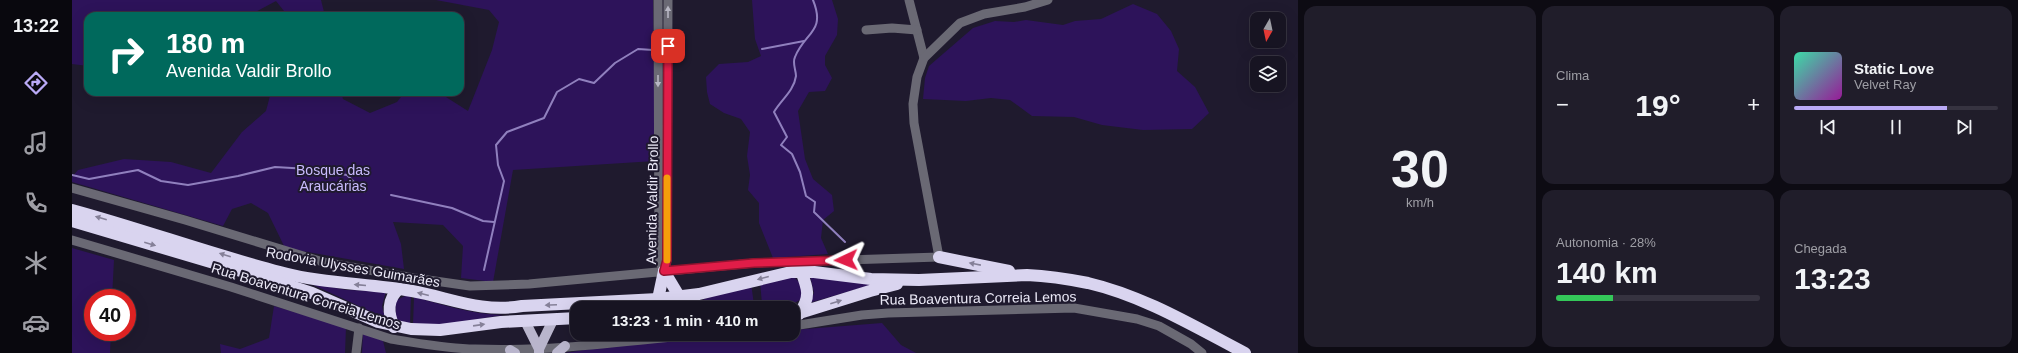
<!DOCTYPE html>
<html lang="pt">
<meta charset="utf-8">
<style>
body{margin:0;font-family:Arial,sans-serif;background:#201d2a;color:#f1f3f6;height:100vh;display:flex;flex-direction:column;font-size:15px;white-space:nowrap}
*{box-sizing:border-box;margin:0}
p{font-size:13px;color:#9e9ea5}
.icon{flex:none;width:22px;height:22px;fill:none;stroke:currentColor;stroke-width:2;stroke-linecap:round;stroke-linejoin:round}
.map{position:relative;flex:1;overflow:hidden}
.side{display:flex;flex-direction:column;gap:6px;padding:6px;background:#0d0b13;width:720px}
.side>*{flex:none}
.top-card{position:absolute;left:12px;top:12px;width:380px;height:84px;border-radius:12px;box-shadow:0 4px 16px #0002,0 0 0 1px #363340;background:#00695c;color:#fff;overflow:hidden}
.needle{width:26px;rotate:189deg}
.fabs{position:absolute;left:1178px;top:12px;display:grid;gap:8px}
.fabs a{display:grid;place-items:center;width:36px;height:36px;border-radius:8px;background:#171422;box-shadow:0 4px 16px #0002,0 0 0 1px #363340;font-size:20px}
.speed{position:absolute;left:12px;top:289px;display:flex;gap:8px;font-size:20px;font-weight:700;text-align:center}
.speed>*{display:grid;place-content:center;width:52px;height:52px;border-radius:50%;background:#171422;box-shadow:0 4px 16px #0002,0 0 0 1px #363340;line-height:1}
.speed .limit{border:6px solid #d22;background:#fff;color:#111}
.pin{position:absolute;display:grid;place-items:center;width:34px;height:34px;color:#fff;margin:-17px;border-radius:8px;box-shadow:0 2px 6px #0006}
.me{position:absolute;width:44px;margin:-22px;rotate:268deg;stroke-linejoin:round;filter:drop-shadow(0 0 3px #0008)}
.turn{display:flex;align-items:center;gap:14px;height:84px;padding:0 16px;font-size:18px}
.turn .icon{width:52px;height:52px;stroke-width:2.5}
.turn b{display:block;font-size:28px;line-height:34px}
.big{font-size:30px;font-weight:700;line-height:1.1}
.side .tile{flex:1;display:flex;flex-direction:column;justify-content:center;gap:6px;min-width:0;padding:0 14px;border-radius:12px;background:#201d2a}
.side .dial{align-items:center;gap:0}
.dial b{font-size:52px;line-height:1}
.song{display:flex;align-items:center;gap:12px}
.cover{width:48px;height:48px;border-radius:6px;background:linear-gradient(135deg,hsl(160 70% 55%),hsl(300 70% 35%))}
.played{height:4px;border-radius:2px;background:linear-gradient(90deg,#baaaf6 75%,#363340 75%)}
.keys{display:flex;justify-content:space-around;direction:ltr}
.heat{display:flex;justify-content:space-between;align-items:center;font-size:22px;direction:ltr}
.charge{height:6px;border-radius:3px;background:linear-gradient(90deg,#34c759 28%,#363340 0)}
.side .tiles{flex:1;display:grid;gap:6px;grid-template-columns:repeat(3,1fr)}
.tile:first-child{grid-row:span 2}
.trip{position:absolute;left:498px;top:301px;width:230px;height:40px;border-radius:12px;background:#171422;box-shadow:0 4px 16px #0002,0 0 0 1px #363340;font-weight:700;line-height:40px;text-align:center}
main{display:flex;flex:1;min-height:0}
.dock{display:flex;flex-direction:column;width:72px;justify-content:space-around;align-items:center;background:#09080e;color:#9e9ea5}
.dock .icon{width:28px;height:28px}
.dock .selected{color:#baaaf6}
.dock b{font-size:18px;color:#f1f3f6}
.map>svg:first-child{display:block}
.green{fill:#2d135a}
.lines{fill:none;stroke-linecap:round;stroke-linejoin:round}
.stream{stroke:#9080be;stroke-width:2}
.minor{stroke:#6a6974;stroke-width:9}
.major{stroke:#b9b5cc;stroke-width:10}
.highway{stroke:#d9d4ef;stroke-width:12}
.oneway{fill:#b7b6c3}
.oneway2{fill:#858098}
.route-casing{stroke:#92132f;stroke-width:10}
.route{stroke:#e11d48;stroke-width:7}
.slow{stroke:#f59e0b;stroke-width:7}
.labels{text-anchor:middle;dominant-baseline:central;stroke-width:4;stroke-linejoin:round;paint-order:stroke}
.park-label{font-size:14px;fill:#c9bbfe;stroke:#1f1a2e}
.street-label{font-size:14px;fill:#ebe9f7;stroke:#1f1a2e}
</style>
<main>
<nav class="dock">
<b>13:22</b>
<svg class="icon selected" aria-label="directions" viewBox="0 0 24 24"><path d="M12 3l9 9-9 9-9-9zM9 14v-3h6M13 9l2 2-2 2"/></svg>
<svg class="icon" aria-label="music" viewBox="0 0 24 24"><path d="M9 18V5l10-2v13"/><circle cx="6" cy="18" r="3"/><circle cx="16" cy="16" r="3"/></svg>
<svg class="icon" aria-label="phone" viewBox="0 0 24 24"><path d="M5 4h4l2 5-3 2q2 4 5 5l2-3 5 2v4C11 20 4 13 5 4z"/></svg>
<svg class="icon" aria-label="climate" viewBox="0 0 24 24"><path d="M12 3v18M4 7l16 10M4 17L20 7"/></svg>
<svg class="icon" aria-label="car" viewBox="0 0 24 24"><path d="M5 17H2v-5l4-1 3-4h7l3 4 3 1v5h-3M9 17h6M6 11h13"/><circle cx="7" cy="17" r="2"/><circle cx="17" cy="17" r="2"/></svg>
</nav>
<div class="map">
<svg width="1226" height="353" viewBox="0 0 1226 353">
<rect width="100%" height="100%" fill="#1f1a2e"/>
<g class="green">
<polygon points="0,0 249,0 253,16 216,16 204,1 176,16 16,16 16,66 0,64"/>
<polygon points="364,0 581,0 583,161 441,170 421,282 389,278 391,246 371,225 321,222 329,244 332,269 213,248 196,213 179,203 160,209 151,226 0,182 0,177 6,170 52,159 99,162 139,173 170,132 194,111 199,92 269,92 271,99 298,113 325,102 333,92 366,92 396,111 420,50 427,22 417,10"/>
<polygon points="680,0 760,0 766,19 765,35 753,56 753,65 760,78 753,91 737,92 726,111 733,159 741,179 760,195 762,211 751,220 749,238 756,254 701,258 687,223 687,203 676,190 678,175 675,156 678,132 669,119 652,113 638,104 635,92 634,77 647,64 676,62 689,56 683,39"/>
<polygon points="1061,4 1085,14 1099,31 1107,49 1105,71 1123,87 1137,113 1120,129 1071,130 1030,125 1002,117 960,116 938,100 919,98 894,101 851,99 853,78 857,66 901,28 923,21 942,22 954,20 991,25 1003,21 1029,19"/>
<polygon points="0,248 42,260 40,298 21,298 21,332 39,332 38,353 0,353"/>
<polygon points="738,276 810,282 737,303 742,293"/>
<path d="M721,277C731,283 730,289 729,299C717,308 704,305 690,304L688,281Z"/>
<polygon points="237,283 275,290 314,291 310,306 313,318"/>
<polygon points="679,283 682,305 626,302 641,295"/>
<polygon points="333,296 339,296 338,325 324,319 323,301"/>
<path d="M342,297C372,305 399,314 431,315L376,324L341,325Z"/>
<polygon points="202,306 274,327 273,353 149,353 148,344 168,349 197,338"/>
<polygon points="810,323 829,345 844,353 493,353 551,344 677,334 721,334 721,330"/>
<polygon points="291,332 311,341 314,353 290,353"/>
</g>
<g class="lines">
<g class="stream">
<path d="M741,0C754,32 733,32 723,57C720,63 724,70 724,76C722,91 709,100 702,112L715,137L709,145L720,154L728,172L734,196L743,202L742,212L773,242"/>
<polyline points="690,49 732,41"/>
<polyline points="0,175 17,179 66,170 89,181 116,185 166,176 203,167 237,169 275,175 292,192"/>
<polyline points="319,195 380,208 411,221 422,222"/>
<polyline points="412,270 432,181 426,165 424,145 435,132 472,118 485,92 507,79 522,83 543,63 566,49 581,50"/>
</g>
<g class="minor">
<polyline points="586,0 587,261 592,271 595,260 596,0"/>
<polyline points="837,0 852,58"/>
<polyline points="794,30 820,28 845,30"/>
<polyline points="0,188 113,220 251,262 342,278 398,286 457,284 682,263 867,257 842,123 841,104 845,77 852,58 888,23 912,14 953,7 976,0"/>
<path d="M0,240L159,287L319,339C346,343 375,349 403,349C479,352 556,341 631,334"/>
<polyline points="721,326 790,315 816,313 1002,308 1065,319 1087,326 1119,344 1130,353"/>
<polyline points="284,353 287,328"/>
</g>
<g class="major">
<polyline points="453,321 467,349"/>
<polyline points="438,350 443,353"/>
<polyline points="467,353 467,349 481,320"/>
<polyline points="485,353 493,346"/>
</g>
<g class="highway">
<path d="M0,210C70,229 138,254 208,272C251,284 296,283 340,291C379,298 409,313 450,306L586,299L627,294L719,272H742L799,279L847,280L955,275C976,276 996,279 1016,283C1072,296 1123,327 1173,353"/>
<polyline points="0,221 206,282 240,293 306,322 339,329 368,330 429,322 505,318"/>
<polyline points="867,257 937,271"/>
<polyline points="592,271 607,296"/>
<polyline points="586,299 592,271"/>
<path d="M727,314C739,297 736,289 729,271"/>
<polyline points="721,315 798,291 825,284"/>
<path d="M322,327C316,314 315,299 327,289"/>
</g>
</g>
<defs><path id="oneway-solid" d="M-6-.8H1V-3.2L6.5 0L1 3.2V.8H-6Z"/></defs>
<g class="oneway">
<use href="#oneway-solid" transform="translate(596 12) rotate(-90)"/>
<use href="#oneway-solid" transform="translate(586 81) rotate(90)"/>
</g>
<g class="oneway2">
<use href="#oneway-solid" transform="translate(29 218) rotate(-164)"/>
<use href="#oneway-solid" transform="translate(78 244) rotate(16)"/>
<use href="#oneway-solid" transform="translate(153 255) rotate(-163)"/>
<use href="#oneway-solid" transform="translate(903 264) rotate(-169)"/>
<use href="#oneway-solid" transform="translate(691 278) rotate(165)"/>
<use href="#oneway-solid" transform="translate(288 285) rotate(-175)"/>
<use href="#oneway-solid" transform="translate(351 294) rotate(-166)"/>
<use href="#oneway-solid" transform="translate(764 302) rotate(-18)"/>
<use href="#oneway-solid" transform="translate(479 305) rotate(177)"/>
<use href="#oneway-solid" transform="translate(407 325) rotate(-8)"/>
</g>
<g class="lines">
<defs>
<polyline id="route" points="596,46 595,260 592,271 682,263 774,260"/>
</defs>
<use href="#route" class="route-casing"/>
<use href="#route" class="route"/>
<polyline class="slow" points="595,260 595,178"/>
</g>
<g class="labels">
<g class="park-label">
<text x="261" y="170">Bosque das<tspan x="261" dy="16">Araucárias</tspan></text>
</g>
<g class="street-label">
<text transform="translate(580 200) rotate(-89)">Avenida Valdir Brollo</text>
<text transform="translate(281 267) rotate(10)">Rodovia Ulysses Guimarães</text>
<text transform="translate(234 296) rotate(17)">Rua Boaventura Correia Lemos</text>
<text transform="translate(906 298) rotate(-1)">Rua Boaventura Correia Lemos</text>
</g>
</g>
</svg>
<div class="fabs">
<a><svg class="needle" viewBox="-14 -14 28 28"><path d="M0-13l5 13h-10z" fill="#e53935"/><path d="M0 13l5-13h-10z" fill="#9e9ea5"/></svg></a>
<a><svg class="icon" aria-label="layers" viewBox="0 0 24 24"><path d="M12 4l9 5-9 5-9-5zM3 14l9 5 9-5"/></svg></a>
</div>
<div class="speed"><div class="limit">40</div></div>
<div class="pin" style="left:596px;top:46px;background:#d93025"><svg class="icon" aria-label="arrive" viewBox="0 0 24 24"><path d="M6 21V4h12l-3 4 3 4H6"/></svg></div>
<svg class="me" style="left:774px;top:260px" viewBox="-20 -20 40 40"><path d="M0-17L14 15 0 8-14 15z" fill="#e11d48" stroke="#fff" stroke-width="4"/></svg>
<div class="trip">13:23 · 1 min · 410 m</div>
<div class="top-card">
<div class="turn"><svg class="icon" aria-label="right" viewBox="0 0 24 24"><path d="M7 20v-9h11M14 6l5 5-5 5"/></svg><div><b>180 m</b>Avenida Valdir Brollo</div></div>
</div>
</div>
<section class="side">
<div class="tiles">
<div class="tile dial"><b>30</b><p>km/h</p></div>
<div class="tile"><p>Clima</p>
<div class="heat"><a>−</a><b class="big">19°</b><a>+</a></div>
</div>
<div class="tile">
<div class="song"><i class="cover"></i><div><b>Static Love</b><p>Velvet Ray</p></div></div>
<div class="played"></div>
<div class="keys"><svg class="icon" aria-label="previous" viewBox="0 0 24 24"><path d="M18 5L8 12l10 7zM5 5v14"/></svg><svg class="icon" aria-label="pause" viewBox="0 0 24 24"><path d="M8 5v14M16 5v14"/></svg><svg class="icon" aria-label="next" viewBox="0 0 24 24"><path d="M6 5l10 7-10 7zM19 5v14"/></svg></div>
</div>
<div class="tile"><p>Autonomia · 28%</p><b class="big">140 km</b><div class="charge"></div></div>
<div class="tile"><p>Chegada</p><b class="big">13:23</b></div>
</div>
</section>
</main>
